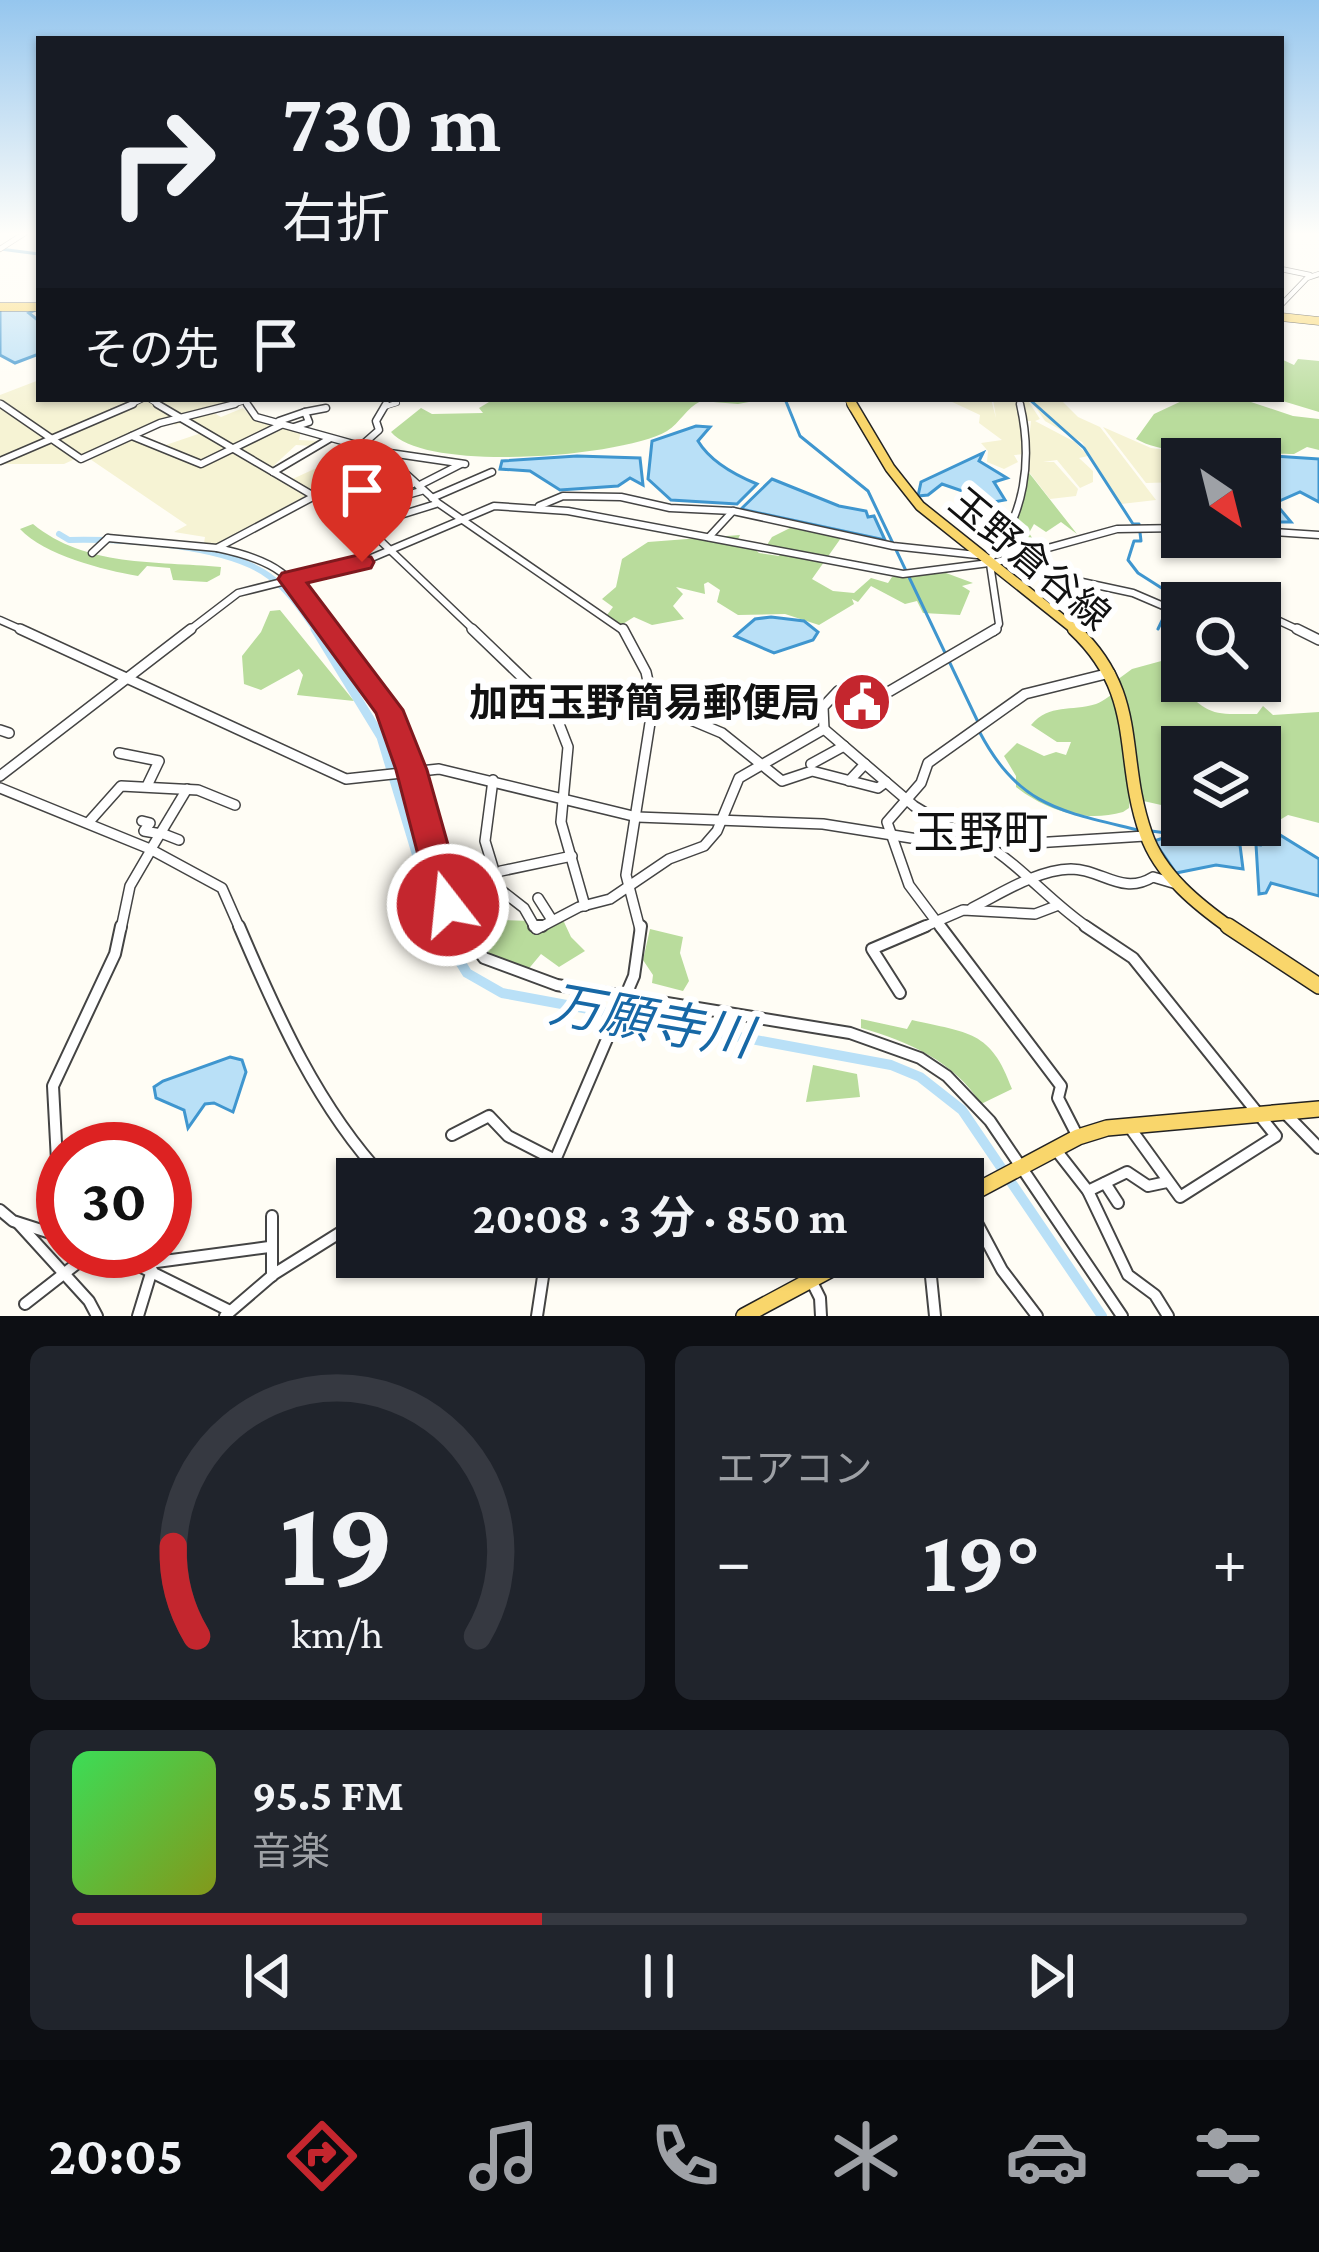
<!DOCTYPE html>
<html lang="ja">
<meta charset="utf-8">
<style>
body{margin:0;font-family:"Crimson Pro","Noto Sans JP",serif;background:#20242c;color:#f1f3f6;height:100vh;display:flex;flex-direction:column;font-size:45px;white-space:nowrap}
*{box-sizing:border-box;margin:0}
p{font-size:39px;color:#9ea1a6}
.icon{flex:none;width:66px;height:66px;fill:none;stroke:currentColor;stroke-width:2;stroke-linecap:round;stroke-linejoin:round}
.map{position:relative;height:1316px;overflow:hidden}
.sheet{display:flex;flex-direction:column;gap:30px;padding:30px;background:#0d0f14;flex:1}
.sheet>*{flex:none}
.banner{position:absolute;left:36px;top:36px;width:1248px;height:366px;border-radius:0px;box-shadow:0 3px 9px #0004;background:#171b24;color:#f1f3f6;overflow:hidden}
.needle{width:78px;rotate:145deg}
.buttons{position:absolute;left:1161px;top:438px;display:grid;gap:24px}
.buttons a{display:grid;place-items:center;width:120px;height:120px;border-radius:0px;background:#171b24;box-shadow:0 3px 9px #0004;font-size:60px}
.speed{position:absolute;left:36px;top:1122px;display:flex;gap:24px;font-size:60px;font-weight:700;text-align:center}
.speed>*{display:grid;place-content:center;width:156px;height:156px;border-radius:50%;background:#171b24;box-shadow:0 3px 9px #0004;line-height:1}
.speed .limit{border:18px solid #d22;background:#fff;color:#111}
.pin{position:absolute;display:grid;place-items:center;width:102px;height:102px;color:#fff;margin:-123px -51px;border-radius:50% 50% 50% 0;rotate:-45deg;box-shadow:0 0 12px #0007}
.pin .icon{rotate:45deg}
.me{position:absolute;width:132px;margin:-66px;rotate:344deg;stroke-linejoin:round;filter:drop-shadow(0 0 9px #0008)}
.turn{display:flex;align-items:center;gap:42px;height:252px;padding:0 48px;font-size:54px}
.turn .icon{width:156px;height:156px;stroke-width:2.5}
.turn b{display:block;font-size:84px;line-height:102px}
.then{display:flex;align-items:center;height:114px;padding:0 48px;background:#0003;gap:24px;font-size:45px}
.big{font-size:90px;font-weight:700;line-height:1.1}
.sheet .tile{flex:1;display:flex;flex-direction:column;justify-content:center;gap:18px;min-width:0;padding:0 42px;border-radius:18px;background:#20242c}
.sheet .dial{align-items:center;gap:0}
.dial svg{height:312px;overflow:visible;fill:none;stroke:#363941;stroke-width:7;stroke-linecap:round;text-anchor:middle}
.dial text{fill:#f1f3f6;stroke:none}
.song{display:flex;align-items:center;gap:36px}
.cover{width:144px;height:144px;border-radius:18px;background:linear-gradient(135deg,hsl(130 70% 55%),hsl(70 70% 35%))}
.played{height:12px;border-radius:6px;background:linear-gradient(90deg,#c4262e 40%,#363941 40%)}
.keys{display:flex;justify-content:space-around;direction:ltr}
.heat{display:flex;justify-content:space-between;align-items:center;font-size:66px;direction:ltr}
.sheet .tiles{flex:1;display:grid;gap:30px;grid-template-columns:1fr 1fr}
.tile:last-child{grid-column:span 2}
.trip{position:absolute;left:336px;top:1158px;width:648px;height:120px;border-radius:0px;background:#171b24;box-shadow:0 3px 9px #0004;font-weight:700;line-height:120px;text-align:center}
.tabs{display:flex;height:192px;justify-content:space-around;align-items:center;background:#090b0e;color:#9ea1a6}
.tabs .icon{width:84px;height:84px}
.tabs .current{color:#c4262e}
.tabs b{font-size:54px;color:#f1f3f6}
.map>svg:first-child{display:block}
.farmland{fill:#f6f3d4}
.forest{fill:#b9dc9c}
.water{fill:#b9e0f7;stroke:#3f96cf;stroke-width:3}
.lines{fill:none;stroke-linecap:round;stroke-linejoin:round}
.stream{stroke:#3f96cf;stroke-width:3}
.river-far2{stroke:#b9e0f7;stroke-width:6}
.river-far1{stroke:#b9e0f7;stroke-width:9}
.river{stroke:#b9e0f7;stroke-width:10}
.minor-far3-casing{stroke:#444;stroke-width:6}
.minor-far2-casing{stroke:#444;stroke-width:9}
.minor-far1-casing{stroke:#444;stroke-width:12}
.minor-casing{stroke:#444;stroke-width:14}
.major-far3-casing{stroke:#222;stroke-width:9}
.major-far2-casing{stroke:#222;stroke-width:12}
.major-far1-casing{stroke:#222;stroke-width:15}
.major-casing{stroke:#222;stroke-width:18}
.minor-far3{stroke:#fff;stroke-width:4.5}
.minor-far2{stroke:#fff;stroke-width:6}
.minor-far1{stroke:#fff;stroke-width:9}
.minor{stroke:#fff;stroke-width:10}
.major-far3{stroke:#f9d66b;stroke-width:8}
.major-far2{stroke:#f9d66b;stroke-width:9}
.major-far1{stroke:#f9d66b;stroke-width:12}
.major{stroke:#f9d66b;stroke-width:15}
.route{fill:#c4262e;stroke:#7f191e;stroke-width:3}
.labels{text-anchor:middle;dominant-baseline:central;stroke-width:12;stroke-linejoin:round;paint-order:stroke}
.street-label{font-size:39px;fill:#111;stroke:#fff}
.poi-label{font-size:39px;font-weight:bold;fill:#111;stroke:#fff;text-anchor:end}
.quarter-label{font-size:45px;fill:#111;stroke:#fff}
.near-water-label{font-size:51px;font-style:italic;fill:#1768a6;stroke:#fff}
</style>
<div class="map">
<svg width="1319" height="1316" viewBox="0 0 1319 1316">
<rect width="100%" height="100%" fill="#fffdf5"/>
<g class="farmland">
<polygon points="39,380 39,399 222,399 229,403 156,422 64,464 0,464 0,395"/>
<polygon points="991,399 996,418 993,399 1018,399 1026,454 1014,455 1018,462 1004,469 987,462 988,451 981,443 1002,440 979,423 980,415 948,400"/>
<polygon points="1021,399 1027,399 1040,419 1035,421 1075,442 1088,456 1079,458 1093,471 1093,482 1080,488 1057,460 1043,462 1054,462 1078,489 1076,496 1050,499 1026,468 1031,421 1027,421"/>
<polygon points="1030,399 1060,399 1078,417 1100,427 1156,500 1121,504 1082,442 1045,421"/>
<polygon points="243,408 253,418 301,431 299,440 320,441 312,446 296,445 269,470 286,482 360,448 380,456 216,544 204,543 205,537 174,532 187,525 87,457 132,437 160,447 207,431 192,421 174,425 177,420 209,410 221,417"/>
<polygon points="1103,427 1151,448 1180,452 1177,472 1162,474 1178,474 1182,482 1146,483"/>
</g>
<g class="forest">
<polygon points="1281,359 1294,365 1298,359 1319,361 1319,412 1276,399 1281,399"/>
<path d="M494,399H766L738,404L701,401C686,408 680,423 667,431C623,457 425,473 391,432L421,408L432,414L483,413L479,408Z"/>
<path d="M1186,399H1242L1293,416L1319,419V450L1307,447L1294,454C1250,452 1173,460 1136,439L1154,414Z"/>
<path d="M1026,469L1077,534L1061,522L1046,532L1034,524L1029,533L1047,561C1030,565 1020,552 1008,544L1010,536L1020,534L1013,526Z"/>
<path d="M33,524C85,567 156,561 221,567L220,575L207,582L173,580L170,568L147,566L138,576C103,570 44,555 20,529Z"/>
<polygon points="790,528 841,538 812,579 833,591 854,593 871,578 888,583 892,577 946,573 973,583 962,586 970,591 960,615 923,613 917,601 905,604 871,586 858,602 852,599 854,604 819,625 785,614 738,615 717,602 720,590 708,582 704,584 705,594 676,587 683,594 673,606 684,619 652,625 634,617 621,625 607,615 613,607 602,599 616,587 622,559 648,542 740,535 737,541 744,540 759,553 779,556 781,552 765,548 772,537"/>
<polygon points="280,610 354,701 297,695 303,675 299,669 261,690 244,684 242,656 261,632 270,611"/>
<path d="M1176,657L1182,661L1178,684C1210,717 1213,714 1257,714L1263,706L1273,715L1319,712V823L1288,815L1278,821L1260,819V747H1182V822L1179,809L1130,798L1129,808L1123,812C1085,823 1047,811 1016,787V776L1004,756L1017,743L1044,756L1056,752L1066,755L1071,742H1057L1031,725C1050,703 1071,712 1096,704C1104,701 1113,693 1122,688L1117,680L1132,669Z"/>
<polygon points="498,920 564,922 571,937 585,951 559,967 541,954 526,972 494,958 469,931"/>
<polygon points="650,929 683,937 680,953 689,981 683,991 652,983 653,975 643,960"/>
<path d="M861,1019L907,1029L912,1020C968,1033 991,1030 1012,1089L981,1104C955,1062 908,1041 861,1028Z"/>
<polygon points="813,1065 857,1074 860,1097 806,1102"/>
</g>
<g class="water">
<polygon points="0,308 38,309 29,313 39,321 39,354 15,363 0,355"/>
<path d="M696,426L710,427L698,441C710,461 735,475 757,484L737,504L671,500L648,479L652,441Z"/>
<polygon points="1194,451 1319,459 1319,502 1300,492 1275,503 1291,522 1275,522 1276,529 1260,524 1260,459 1186,459 1188,452"/>
<polygon points="983,453 979,461 1007,478 994,482 1005,500 994,502 942,484 928,495 918,496 921,482"/>
<polygon points="577,456 640,458 643,485 630,478 618,486 560,490 530,471 500,469 502,461"/>
<polygon points="772,479 839,506 866,511 868,517 874,516 885,540 741,509"/>
<polygon points="771,617 804,621 818,632 813,640 774,653 735,636 755,619"/>
<polygon points="1255,828 1280,835 1319,859 1319,896 1271,883 1266,893 1259,894"/>
<polygon points="1166,837 1240,845 1243,869 1216,865 1176,873 1154,841"/>
<polygon points="230,1057 242,1060 246,1072 233,1112 214,1103 205,1104 188,1128 184,1110 156,1098 154,1087 163,1081"/>
</g>
<g class="lines">
<g class="stream">
<polyline points="0,249 39,254"/>
<polyline points="785,399 800,436 868,491 978,722"/>
<polyline points="1029,399 1084,448 1133,524 1139,524 1141,541 1134,541 1128,560 1138,573 1171,594 1164,598 1169,606 1158,629"/>
<path d="M979,731C1019,807 1060,811 1138,830"/>
<polyline points="1151,831 1261,845"/>
</g>
<path class="river-far2" d="M59,534L69,540C122,539 226,544 269,576C289,590 303,613 317,632"/>
<polyline class="river-far1" points="315,629 381,737 439,929"/>
<polyline class="river" points="438,926 467,973 502,993 891,1065 920,1077 962,1110 1102,1316"/>
<defs>
<g id="minor-far3">
<polyline points="0,249 25,233"/>
<polyline points="1281,269 1310,275"/>
<polyline points="1281,305 1307,278 1319,274"/>
<polyline points="149,399 162,407"/>
<polyline points="244,399 249,407"/>
<polyline points="1019,399 1021,407"/>
<polyline points="0,403 5,407"/>
<polyline points="126,407 143,399"/>
<polyline points="224,407 245,401"/>
<polyline points="384,407 397,403"/>
</g>
<g id="minor-far2">
<polyline points="1,404 81,459 160,423 235,404"/>
<polyline points="157,404 365,526 476,632"/>
<polyline points="247,404 256,417 382,452 438,503 625,632"/>
<polyline points="279,421 305,412"/>
<polyline points="294,427 309,422 305,412 326,408"/>
<polyline points="132,436 201,464 281,425"/>
<polyline points="362,445 379,430 376,421 386,404"/>
<polyline points="383,452 465,464"/>
<polyline points="0,461 133,404"/>
<polyline points="273,472 329,439"/>
<polyline points="384,484 383,495 404,510"/>
<polyline points="418,486 461,464"/>
<polyline points="383,491 413,484"/>
<polyline points="432,498 492,472"/>
<polyline points="389,500 421,491"/>
<polyline points="539,506 563,496 621,497 670,508 733,511 893,546 977,555"/>
<polyline points="365,526 436,504"/>
<polyline points="1260,531 1319,535"/>
<polyline points="709,537 733,511"/>
<polyline points="108,538 217,548 388,457"/>
<path d="M217,548C285,562 292,579 332,632"/>
<polyline points="92,553 108,538"/>
<polyline points="1019,556 1045,574 1133,593 1182,614"/>
<path d="M989,561C1025,515 1033,460 1020,404"/>
<polyline points="990,564 999,624 994,632"/>
<polyline points="1260,612 1303,632"/>
<polyline points="0,620 27,632"/>
<polyline points="187,632 238,593 362,562 494,506 568,511 903,574 997,562 1117,529 1182,528"/>
</g>
<g id="minor-far1">
<polyline points="20,629 346,779 439,769 637,817 823,824 930,841 1034,843 1145,836"/>
<polyline points="330,629 381,698 405,750 451,914 462,929"/>
<polyline points="472,629 552,706 568,747 561,822 585,906"/>
<polyline points="623,629 646,672 653,704 626,875 640,929"/>
<polyline points="1297,629 1319,640"/>
<polyline points="785,703 823,707"/>
<polyline points="653,704 722,733 782,781 812,771 878,788 886,782"/>
<polyline points="824,729 914,806 972,841"/>
<polyline points="0,730 9,733"/>
<polyline points="119,753 159,761 147,786"/>
<polyline points="811,764 844,746"/>
<polyline points="0,776 191,629"/>
<polyline points="493,780 485,841 495,874"/>
<polyline points="849,781 865,764"/>
<polyline points="0,788 150,849 222,888 240,929"/>
<polyline points="142,821 150,823 144,831 161,834"/>
<polyline points="88,823 121,786 198,790 235,805"/>
<polyline points="161,833 179,840"/>
<path d="M985,844C1024,868 1051,903 1090,929"/>
<polyline points="151,849 187,789"/>
<polyline points="488,880 524,908 536,929"/>
<polyline points="538,898 552,920"/>
<polyline points="448,905 501,871 572,856"/>
<path d="M972,908C1002,893 1036,870 1071,869C1102,869 1122,896 1153,877L1173,883"/>
<polyline points="121,929 130,886 151,850"/>
<polyline points="537,929 579,907 610,899 669,859 704,846 717,831 739,778 824,729 823,707 838,691 870,696 890,691 996,629"/>
<polyline points="919,929 963,910 1035,914 1056,906"/>
<polyline points="942,929 909,885 887,822 921,783 928,763 1025,694 1110,673"/>
</g>
<g id="minor">
<path d="M239,926C277,1015 318,1108 385,1179"/>
<polyline points="460,926 484,958 557,985 850,1033 920,1058 947,1076 990,1121 1122,1316"/>
<polyline points="534,926 542,926"/>
<polyline points="940,926 1061,1086 1058,1098 1078,1137"/>
<polyline points="1085,926 1133,958 1276,1136 1180,1197 1128,1125"/>
<polyline points="900,993 872,949 926,926"/>
<polyline points="1284,1112 1319,1148"/>
<polyline points="452,1135 489,1116 508,1136 555,1160"/>
<polyline points="1056,1150 1088,1191 1128,1275 1155,1295 1168,1316"/>
<polyline points="434,1179 462,1172 496,1179"/>
<polyline points="552,1179 556,1158 634,976 641,926"/>
<polyline points="1105,1183 1118,1203"/>
<polyline points="1088,1191 1127,1172 1148,1186 1167,1182"/>
<polyline points="0,1210 13,1221 63,1237"/>
<polyline points="963,1212 977,1223 1002,1270 1037,1316"/>
<polyline points="272,1216 272,1276"/>
<polyline points="18,1223 89,1301 97,1316"/>
<polyline points="61,1236 53,1086 115,954 121,926"/>
<polyline points="109,1251 230,1311"/>
<polyline points="929,1257 935,1316"/>
<polyline points="146,1268 149,1263 269,1247"/>
<polyline points="811,1280 820,1298 821,1316"/>
<polyline points="25,1304 93,1251"/>
<polyline points="138,1316 152,1270"/>
<polyline points="225,1316 274,1274 357,1222"/>
<polyline points="537,1316 546,1257"/>
</g>
<g id="major-far3">
<polyline points="0,307 39,307"/>
<polyline points="1281,317 1319,321"/>
<polyline points="849,399 853,407"/>
</g>
<polyline id="major-far2" points="852,404 890,468 920,506 1078,632"/>
<path id="major-far1" d="M1074,629C1144,695 1118,755 1146,834C1160,875 1198,905 1232,929"/>
<g id="major">
<polyline points="1228,926 1319,986"/>
<polyline points="963,1198 1078,1137 1107,1128 1319,1109"/>
<polyline points="744,1316 854,1257"/>
</g>
</defs>
<use href="#minor-far3" class="minor-far3-casing"/>
<use href="#minor-far2" class="minor-far2-casing"/>
<use href="#minor-far1" class="minor-far1-casing"/>
<use href="#minor" class="minor-casing"/>
<use href="#major-far3" class="major-far3-casing"/>
<use href="#major-far2" class="major-far2-casing"/>
<use href="#major-far1" class="major-far1-casing"/>
<use href="#major" class="major-casing"/>
<use href="#minor-far3" class="minor-far3"/>
<use href="#minor-far2" class="minor-far2"/>
<use href="#minor-far1" class="minor-far1"/>
<use href="#minor" class="minor"/>
<use href="#major-far3" class="major-far3"/>
<use href="#major-far2" class="major-far2"/>
<use href="#major-far1" class="major-far1"/>
<use href="#major" class="major"/>
</g>
<linearGradient id="sky" x2="0" y2="1"><stop stop-color="#95c6ee"/><stop offset="0.56" stop-color="#fffefa"/><stop offset="1" stop-color="#fffefa" stop-opacity="0"/></linearGradient>
<rect width="1319" height="417" fill="url(#sky)"/>
<polygon class="route" points="362,554 371,557 374,562 371,568 307,583 403,710 427,770 465,905 460,916 448,920 436,916 431,905 396,770 376,713 278,579 282,573"/>
<defs>
<symbol id="civic-disc" viewBox="-11 -11 22 22"><circle r="9.5" fill="#c4262e" stroke="#fff"/><path d="M-.6-6.5H3V-4.5H.6V-3L4-1V1h2V6H-6V1h2V-1L-.6-3ZM-1.2 2.5V6h2.4V2.5Z" fill="#fff"/></symbol>
</defs>
<g fill-rule="evenodd">
<use href="#civic-disc" x="829" y="669" width="66" height="66"/>
</g>
<g class="labels">
<g class="street-label">
<text transform="translate(1030 559) rotate(40)">玉野倉谷線</text>
</g>
<g class="poi-label">
<text x="820" y="702">加西玉野簡易郵便局</text>
</g>
<g class="quarter-label">
<text x="981" y="833">玉野町</text>
</g>
<g class="near-water-label">
<text transform="translate(651 1021) rotate(10)">万願寺川</text>
</g>
</g>
</svg>
<div class="buttons">
<a><svg class="needle" viewBox="-14 -14 28 28"><path d="M0-13l5 13h-10z" fill="#e53935"/><path d="M0 13l5-13h-10z" fill="#9ea1a6"/></svg></a>
<a><svg class="icon" aria-label="search" viewBox="0 0 24 24"><circle cx="10" cy="10" r="6"/><path d="M15 15l6 6"/></svg></a>
<a><svg class="icon" aria-label="layers" viewBox="0 0 24 24"><path d="M12 4l9 5-9 5-9-5zM3 14l9 5 9-5"/></svg></a>
</div>
<div class="speed"><div class="limit">30</div></div>
<div class="pin" style="left:362px;top:562px;background:#d93025"><svg class="icon" aria-label="arrive" viewBox="0 0 24 24"><path d="M6 21V4h12l-3 4 3 4H6"/></svg></div>
<svg class="me" style="left:448px;top:905px" viewBox="-20 -20 40 40"><circle r="17" fill="#c4262e" stroke="#fff" stroke-width="3"/><path d="M0-11L8 9 0 5-8 9z" fill="#fff"/></svg>
<div class="trip">20:08 · 3 分 · 850 m</div>
<div class="banner">
<div class="turn"><svg class="icon" aria-label="right" viewBox="0 0 24 24"><path d="M7 20v-9h11M14 6l5 5-5 5"/></svg><div><b>730 m</b>右折</div></div>
<div class="then">その先<svg class="icon" aria-label="arrive" viewBox="0 0 24 24"><path d="M6 21V4h12l-3 4 3 4H6"/></svg></div>
</div>
</div>
<section class="sheet">
<div class="tiles">
<div class="tile dial"><svg viewBox="0 0 100 80">
<path d="M14 69A42 42 0 1 1 86 69"/>
<path d="M14 69A42 42 0 0 1 8 46" stroke="#c4262e"/>
<text x="50" y="56" font-size="32" font-weight="700">19</text>
<text x="50" y="72" font-size="11">km/h</text>
</svg></div>
<div class="tile"><p>エアコン</p>
<div class="heat"><a>−</a><b class="big">19°</b><a>+</a></div>
</div>
<div class="tile">
<div class="song"><i class="cover"></i><div><b>95.5 FM</b><p>音楽</p></div></div>
<div class="played"></div>
<div class="keys"><svg class="icon" aria-label="previous" viewBox="0 0 24 24"><path d="M18 5L8 12l10 7zM5 5v14"/></svg><svg class="icon" aria-label="pause" viewBox="0 0 24 24"><path d="M8 5v14M16 5v14"/></svg><svg class="icon" aria-label="next" viewBox="0 0 24 24"><path d="M6 5l10 7-10 7zM19 5v14"/></svg></div>
</div>
</div>
</section>
<nav class="tabs">
<b>20:05</b>
<svg class="icon current" aria-label="directions" viewBox="0 0 24 24"><path d="M12 3l9 9-9 9-9-9zM9 14v-3h6M13 9l2 2-2 2"/></svg>
<svg class="icon" aria-label="music" viewBox="0 0 24 24"><path d="M9 18V5l10-2v13"/><circle cx="6" cy="18" r="3"/><circle cx="16" cy="16" r="3"/></svg>
<svg class="icon" aria-label="phone" viewBox="0 0 24 24"><path d="M5 4h4l2 5-3 2q2 4 5 5l2-3 5 2v4C11 20 4 13 5 4z"/></svg>
<svg class="icon" aria-label="climate" viewBox="0 0 24 24"><path d="M12 3v18M4 7l16 10M4 17L20 7"/></svg>
<svg class="icon" aria-label="car" viewBox="0 0 24 24"><path d="M5 17H2v-5l4-1 3-4h7l3 4 3 1v5h-3M9 17h6M6 11h13"/><circle cx="7" cy="17" r="2"/><circle cx="17" cy="17" r="2"/></svg>
<svg class="icon" aria-label="filters" viewBox="0 0 24 24"><path d="M4 7h16M4 17h16"/><circle cx="9" cy="7" r="2"/><circle cx="15" cy="17" r="2"/></svg>
</nav>
